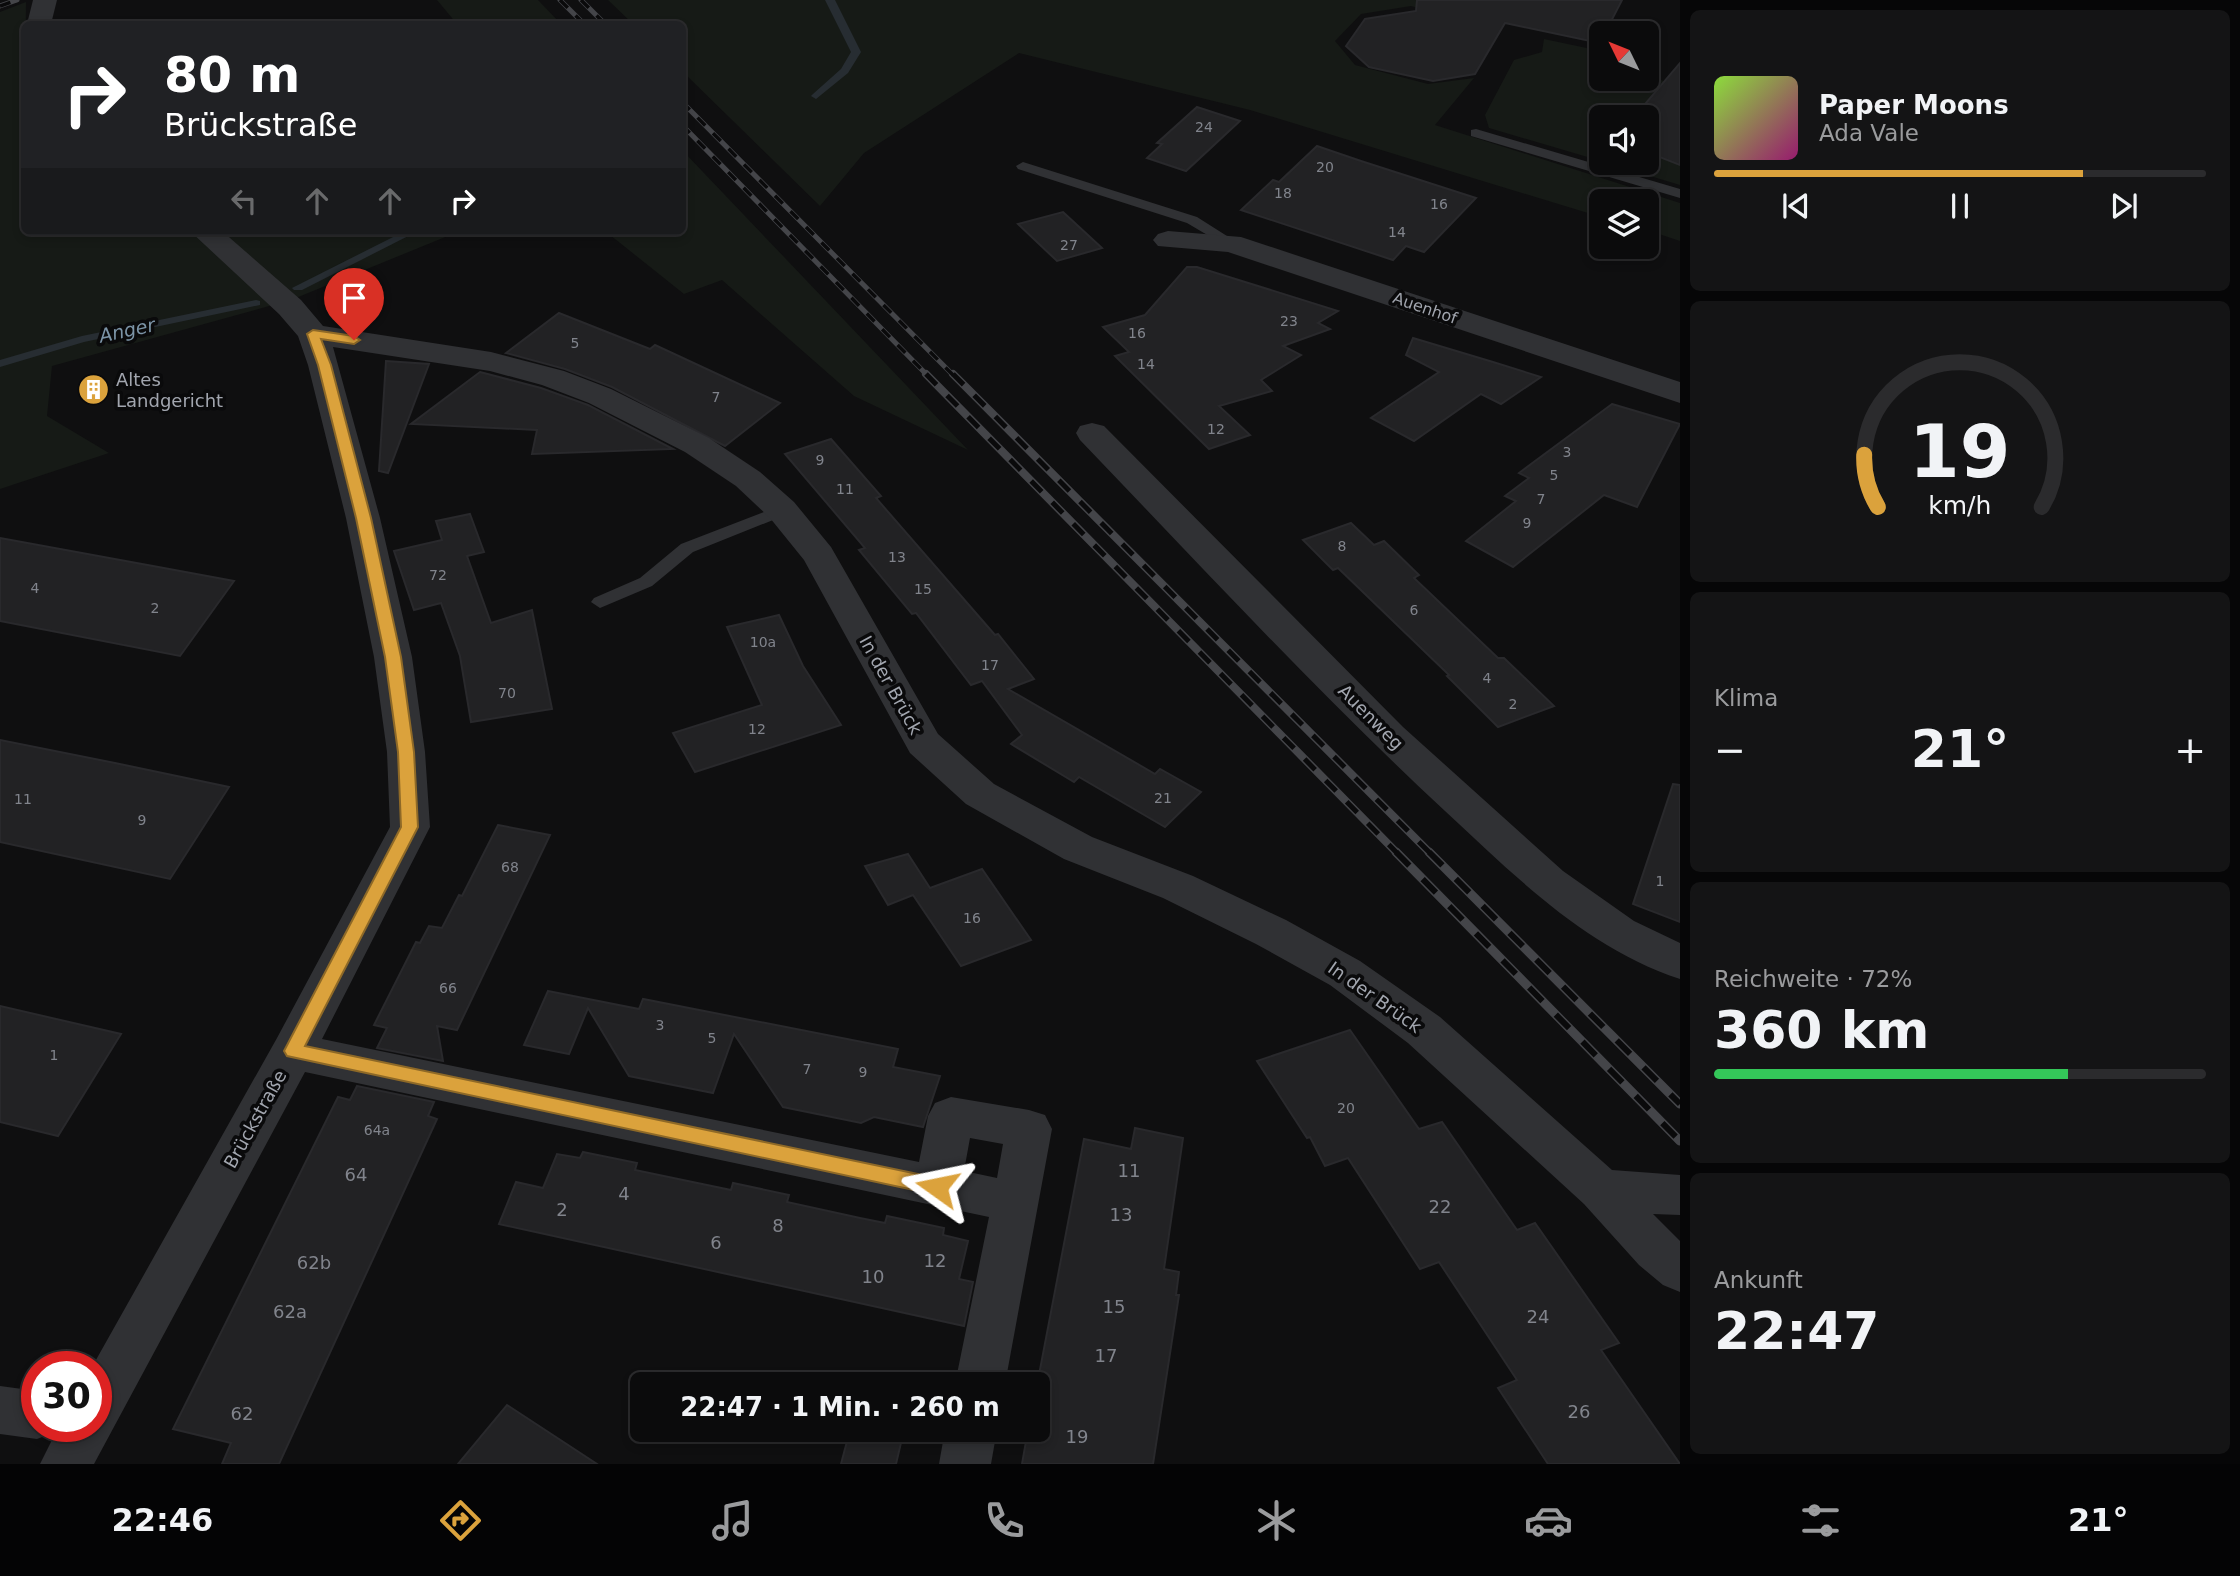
<!DOCTYPE html>
<html lang="de">
<meta charset="utf-8">
<style>
body{margin:0;font-family:"DejaVu Sans",sans-serif;background:#141415;color:#f1f3f6;height:100vh;display:flex;flex-direction:column;font-size:26px;white-space:nowrap}
*{box-sizing:border-box;margin:0}
p{font-size:23px;color:#9a9b9d}
.icon{flex:none;width:38px;height:38px;fill:none;stroke:currentColor;stroke-width:2;stroke-linecap:round;stroke-linejoin:round}
.map{position:relative;flex:1;overflow:hidden}
.drawer{display:flex;flex-direction:column;gap:10px;padding:10px;background:#060607;width:560px}
.drawer>*{flex:none}
.top-card{position:absolute;left:21px;top:21px;width:665px;height:214px;border-radius:10px;box-shadow:0 4px 10px #0003,0 0 0 2px #2b2b2d;background:#202124;color:#fff;overflow:hidden}
.needle{width:46px;rotate:313deg}
.fabs{position:absolute;left:1589px;top:21px;display:grid;gap:14px}
.fabs a{display:grid;place-items:center;width:70px;height:70px;border-radius:10px;background:#0b0b0c;box-shadow:0 4px 10px #0003,0 0 0 2px #2b2b2d;font-size:35px}
.speed{position:absolute;left:21px;top:1351px;display:flex;gap:14px;font-size:35px;font-weight:700;text-align:center}
.speed>*{display:grid;place-content:center;width:91px;height:91px;border-radius:50%;background:#0b0b0c;box-shadow:0 4px 10px #0003,0 0 0 2px #2b2b2d;line-height:1}
.speed .limit{border:10px solid #d22;background:#fff;color:#111}
.pin{position:absolute;display:grid;place-items:center;width:60px;height:60px;color:#fff;margin:-72px -30px;border-radius:50% 50% 50% 0;rotate:-45deg;box-shadow:0 0 7px #0007}
.pin .icon{rotate:45deg}
.me{position:absolute;width:77px;margin:-38px;rotate:282deg;stroke-linejoin:round;filter:drop-shadow(0 0 5px #0008)}
.turn{display:flex;align-items:center;gap:24px;height:147px;padding:0 28px;font-size:32px}
.turn .icon{width:91px;height:91px;stroke-width:2.5}
.turn b{display:block;font-size:49px;line-height:60px}
.lanes{display:flex;align-items:center;height:66px;padding:0 28px;background:#0003;justify-content:center;gap:35px;direction:ltr}
.lanes .off{opacity:.35}
.big{font-size:52px;font-weight:700;line-height:1.1}
.drawer .widget{flex:1;display:flex;flex-direction:column;justify-content:center;gap:10px;min-width:0;padding:0 24px;border-radius:10px;background:#141415}
.drawer .dial{align-items:center;gap:0}
.dial svg{height:182px;overflow:visible;fill:none;stroke:#2b2b2d;stroke-width:7;stroke-linecap:round;text-anchor:middle}
.dial text{fill:#f1f3f6;stroke:none}
.song{display:flex;align-items:center;gap:21px}
.cover{width:84px;height:84px;border-radius:10px;background:linear-gradient(135deg,hsl(90 70% 55%),hsl(320 70% 35%))}
.played{height:7px;border-radius:4px;background:linear-gradient(90deg,#dba23c 75%,#2b2b2d 75%)}
.keys{display:flex;justify-content:space-around;direction:ltr}
.heat{display:flex;justify-content:space-between;align-items:center;font-size:38px;direction:ltr}
.charge{height:10px;border-radius:5px;background:linear-gradient(90deg,#34c759 72%,#2b2b2d 0)}
.trip{position:absolute;left:630px;top:1372px;width:420px;height:70px;border-radius:10px;background:#0b0b0c;box-shadow:0 4px 10px #0003,0 0 0 2px #2b2b2d;font-weight:700;line-height:70px;text-align:center}
.dock{display:flex;height:112px;justify-content:space-around;align-items:center;background:#040405;color:#9a9b9d}
.dock .icon{width:49px;height:49px}
.dock .selected{color:#dba23c}
.dock b{font-size:32px;color:#f1f3f6}
main{display:flex;flex:1;min-height:0}
.map>svg:first-child{display:block}
.green{fill:#161a16}
.lines{fill:none;stroke-linecap:round;stroke-linejoin:round}
.stream{fill:#272d32;fill-rule:evenodd}
.building{fill:#222224;stroke:#29292c;stroke-width:2}
.lane{fill:#303134;fill-rule:evenodd}
.street{fill:#303134;fill-rule:evenodd}
.rail-far2-casing{stroke:#444549;stroke-width:5}
.rail-far1-casing{stroke:#444549;stroke-width:8}
.rail-casing{stroke:#444549;stroke-width:9}
.rail-far2{stroke:#0a0a0b;stroke-width:3.5;stroke-dasharray:11;stroke-linecap:butt}
.rail-far1{stroke:#0a0a0b;stroke-width:5;stroke-dasharray:15;stroke-linecap:butt}
.rail{stroke:#0a0a0b;stroke-width:6;stroke-dasharray:19;stroke-linecap:butt}
.route{fill:#dba23c;stroke:#8e6927;stroke-width:2}
.labels{text-anchor:middle;dominant-baseline:central;stroke-width:7;stroke-linejoin:round;paint-order:stroke}
.number-label{font-size:14px;fill:#81848c}
.far-street-label{font-size:16px;fill:#a2a6af;stroke:#0a0a0b}
.poi-label{font-size:18px;fill:#a2a6af;stroke:#0a0a0b;text-anchor:start}
.street-label{font-size:18px;fill:#a2a6af;stroke:#0a0a0b}
.near-number-label{font-size:18px;fill:#81848c}
.water-label{font-size:19px;font-style:italic;fill:#7c94a7;stroke:#0a0a0b}
</style>
<main>
<div class="map">
<svg width="1680" height="1464" viewBox="0 0 1680 1464">
<rect width="100%" height="100%" fill="#0f0f10"/>
<g class="green">
<polygon points="437,0 538,0 561,24 457,24"/>
<polygon points="608,0 1470,0 1457,18 1411,6 1361,14 1335,41 1355,65 1428,84 1474,78 1435,125 1680,203 1680,241 1647,230 1647,201 1601,201 1601,217 1250,110 1019,53 864,153 820,206 683,72 682,24 633,24"/>
<polygon points="26,2 24,231 196,231 280,303 52,366 47,416 109,453 0,489 0,12"/>
<polygon points="1544,39 1601,51 1601,79 1647,79 1647,60 1650,60 1651,75 1680,89 1680,185 1607,163 1647,163 1647,117 1601,117 1601,161 1489,128 1485,115 1514,60 1542,52"/>
<polygon points="683,151 968,450 854,396 722,280 684,294 605,231 682,231"/>
<polygon points="210,231 460,231 291,300"/>
</g>
<g class="lines">
<g class="stream">
<polygon points="825,0 835,0 861,52 848,73 816,99 811,96 813,94 841,69 851,52"/>
<polygon points="405,231 418,231 302,290 294,290 292,288"/>
<polygon points="256,300 260,301 260,305 84,342 0,367 0,360 82,336"/>
</g>
</g>
<g class="building">
<polygon points="1417,0 1622,0 1605,33 1601,33 1600,43 1505,23 1475,74 1433,81 1369,67 1346,46 1365,19 1416,11"/>
<polygon points="1680,63 1680,165 1647,152 1647,117 1634,117"/>
<polygon points="1197,107 1240,121 1186,171 1147,158 1162,144 1157,143"/>
<polygon points="1317,146 1361,161 1476,198 1424,252 1406,246 1393,260 1241,210 1273,180 1279,182"/>
<polygon points="1063,212 1102,248 1057,261 1018,224"/>
<polygon points="1187,267 1197,267 1338,311 1318,323 1330,329 1283,346 1301,355 1261,380 1272,391 1219,406 1250,435 1209,449 1115,356 1129,352 1103,327 1145,315"/>
<polygon points="559,313 650,349 655,345 780,403 725,446 612,387 565,369 506,353"/>
<polygon points="1413,338 1493,362 1541,377 1501,404 1481,394 1414,441 1371,418 1439,372 1406,355"/>
<polygon points="386,361 429,364 388,473 379,471"/>
<polygon points="480,372 541,388 588,405 673,449 532,454 537,430 411,424"/>
<polygon points="1612,404 1680,424 1637,507 1604,495 1513,567 1466,541 1516,501 1505,496 1529,478 1519,473"/>
<polygon points="831,439 881,496 876,498 995,635 998,634 1034,679 1008,689 1155,774 1160,769 1201,792 1165,827 1079,777 1074,782 1011,744 1022,735 982,681 971,685 916,613 912,614 859,550 865,548 785,454"/>
<polygon points="470,514 484,552 467,556 491,623 532,610 552,709 471,722 460,656 441,603 414,610 394,551 442,540 436,521"/>
<polygon points="1351,523 1374,545 1384,541 1419,575 1414,578 1498,658 1504,658 1554,706 1498,727 1447,676 1449,675 1338,568 1333,570 1303,540"/>
<polygon points="0,538 153,566 234,581 180,656 0,621"/>
<polygon points="779,615 803,666 841,725 695,772 673,733 762,705 727,627"/>
<polygon points="0,740 115,763 229,787 170,879 0,842"/>
<polygon points="1673,784 1680,785 1680,922 1633,904"/>
<polygon points="498,825 550,835 457,1030 437,1026 443,1061 377,1048 387,1028 374,1025 416,942 420,943 429,926 442,928 459,895 462,896"/>
<polygon points="908,854 930,888 982,869 1031,940 961,966 913,895 888,905 865,866"/>
<polygon points="548,991 639,1009 643,999 898,1049 893,1067 940,1076 923,1127 874,1117 861,1123 783,1107 734,1034 713,1093 629,1076 588,1008 569,1054 524,1045"/>
<polygon points="0,1006 121,1034 58,1136 0,1122"/>
<polygon points="1350,1030 1419,1129 1442,1122 1517,1230 1535,1223 1619,1343 1601,1350 1680,1464 1548,1464 1498,1388 1517,1380 1439,1262 1420,1269 1348,1158 1325,1166 1310,1137 1307,1138 1257,1061"/>
<polygon points="357,1086 434,1102 428,1116 437,1119 279,1464 222,1464 231,1443 173,1429 338,1097 350,1100"/>
<polygon points="1135,1128 1183,1138 1164,1269 1179,1272 1176,1295 1179,1295 1153,1464 1022,1464 1028,1430 1038,1430 1038,1380 1084,1139 1131,1149"/>
<polygon points="583,1152 637,1163 635,1170 731,1190 733,1183 789,1195 787,1202 860,1218 885,1223 887,1216 944,1228 943,1235 968,1241 959,1279 973,1282 964,1326 499,1224 516,1182 543,1188 557,1154 580,1158"/>
<polygon points="507,1405 597,1464 458,1464"/>
<polygon points="850,1430 904,1430 896,1464 841,1464"/>
</g>
<g class="lines">
<g class="lane">
<polygon points="1476,129 1680,189 1680,198 1471,136 1471,130"/>
<polygon points="1023,162 1197,217 1238,243 1236,246 1226,246 1187,223 1018,169 1016,166"/>
<polygon points="782,505 791,510 788,514 693,552 652,586 600,608 591,602 594,598 640,578 681,544"/>
</g>
<g class="street">
<polygon points="33,0 57,0 51,24 27,24"/>
<path d="M190,231H222L301,300L323,326L491,352L564,371L611,389L709,438L760,472L794,502L831,547L938,734L994,784L1092,837L1193,876L1286,920L1360,961L1440,1017L1612,1170L1680,1175V1215L1653,1214L1680,1241V1292L1663,1285L1639,1265L1584,1204L1408,1043L1330,985L1256,944L1163,898L1064,859L966,804L910,753L804,560L770,518L736,486L685,452L589,403L542,385L490,371L333,347L380,518L412,657L425,752L430,827L322,1039L919,1162L928,1116L935,1103L951,1097L1029,1110L1045,1115L1052,1129L1005,1384H955L989,1217L305,1072L94,1464H40L59,1426H96V1367H92L277,1038L390,827L387,752L374,657L346,518L308,365L298,336L279,314ZM970,1138L1003,1144L997,1178L964,1171Z"/>
<polygon points="1168,231 1241,237 1680,382 1680,403 1228,252 1158,246 1153,240 1158,234"/>
<path d="M1092,423L1104,426L1403,727L1563,871L1634,921L1680,943V979C1586,948 1515,876 1445,811C1318,693 1200,565 1080,440L1076,433L1080,426Z"/>
<polygon points="0,1386 37,1391 37,1426 58,1426 55,1432 37,1439 0,1434"/>
<polygon points="945,1430 997,1430 991,1464 939,1464"/>
</g>
<defs>
<g id="rail-far2">
<polyline points="560,0 584,24"/>
<polyline points="581,0 605,24"/>
<polyline points="0,6 17,0"/>
<polyline points="682,102 954,376"/>
<polyline points="682,125 928,376"/>
</g>
<g id="rail-far1">
<polyline points="926,374 1398,854"/>
<polyline points="953,374 1431,854"/>
</g>
<g id="rail">
<polyline points="1396,852 1680,1141"/>
<polyline points="1429,852 1680,1104"/>
</g>
</defs>
<use href="#rail-far2" class="rail-far2-casing"/>
<use href="#rail-far1" class="rail-far1-casing"/>
<use href="#rail" class="rail-casing"/>
<use href="#rail-far2" class="rail-far2"/>
<use href="#rail-far1" class="rail-far1"/>
<use href="#rail" class="rail"/>
</g>
<polygon class="route" points="313,330 354,336 360,340 354,344 321,339 331,365 371,518 401,657 414,752 418,827 305,1046 937,1178 944,1181 947,1187 944,1193 937,1195 287,1056 284,1051 401,827 398,752 385,657 356,518 318,365 307,334"/>
<defs>
<symbol id="building-disc" viewBox="-11 -11 22 22"><circle r="9.5" fill="#dba23c" stroke="#0a0a0b"/><path d="M-4-6H4V6H1V3H-1V6H-4ZM-2.5-4.3h1.7v1.8h-1.7ZM.8-4.3h1.7v1.8H.8ZM-2.5-1h1.7V.8h-1.7ZM.8-1h1.7V.8H.8Z" fill="#fff"/></symbol>
</defs>
<g fill-rule="evenodd">
<use href="#building-disc" x="76" y="372" width="35" height="35"/>
</g>
<g class="labels">
<g class="number-label">
<text x="1204" y="127">24</text>
<text x="1325" y="167">20</text>
<text x="1283" y="193">18</text>
<text x="1439" y="204">16</text>
<text x="1397" y="232">14</text>
<text x="1069" y="245">27</text>
<text x="1289" y="321">23</text>
<text x="1137" y="333">16</text>
<text x="575" y="343">5</text>
<text x="1146" y="364">14</text>
<text x="716" y="397">7</text>
<text x="1216" y="429">12</text>
<text x="1567" y="452">3</text>
<text x="820" y="460">9</text>
<text x="1554" y="475">5</text>
<text x="845" y="489">11</text>
<text x="1541" y="499">7</text>
<text x="1527" y="523">9</text>
<text x="1342" y="546">8</text>
<text x="897" y="557">13</text>
<text x="438" y="575">72</text>
<text x="35" y="588">4</text>
<text x="923" y="589">15</text>
<text x="155" y="608">2</text>
<text x="1414" y="610">6</text>
<text x="763" y="642">10a</text>
<text x="990" y="665">17</text>
<text x="1487" y="678">4</text>
<text x="507" y="693">70</text>
<text x="1513" y="704">2</text>
<text x="757" y="729">12</text>
<text x="1163" y="798">21</text>
<text x="23" y="799">11</text>
<text x="142" y="820">9</text>
<text x="510" y="867">68</text>
<text x="1660" y="881">1</text>
<text x="972" y="918">16</text>
<text x="448" y="988">66</text>
<text x="660" y="1025">3</text>
<text x="712" y="1038">5</text>
<text x="54" y="1055">1</text>
<text x="807" y="1069">7</text>
<text x="863" y="1072">9</text>
<text x="1346" y="1108">20</text>
<text x="377" y="1130">64a</text>
</g>
<g class="far-street-label">
<text transform="translate(1425 308) rotate(19)">Auenhof</text>
</g>
<g class="poi-label">
<text x="116" y="379">Altes<tspan x="116" dy="21">Landgericht</tspan></text>
</g>
<g class="street-label">
<text transform="translate(891 685) rotate(61)">In der Brück</text>
<text transform="translate(1371 717) rotate(45)">Auenweg</text>
<text transform="translate(1375 997) rotate(35)">In der Brück</text>
<text transform="translate(255 1119) rotate(-61)">Brückstraße</text>
</g>
<g class="near-number-label">
<text x="1129" y="1170">11</text>
<text x="356" y="1174">64</text>
<text x="624" y="1193">4</text>
<text x="1440" y="1206">22</text>
<text x="562" y="1209">2</text>
<text x="1121" y="1214">13</text>
<text x="778" y="1225">8</text>
<text x="716" y="1242">6</text>
<text x="935" y="1260">12</text>
<text x="314" y="1262">62b</text>
<text x="873" y="1276">10</text>
<text x="1114" y="1306">15</text>
<text x="290" y="1311">62a</text>
<text x="1538" y="1316">24</text>
<text x="1106" y="1355">17</text>
<text x="1579" y="1411">26</text>
<text x="242" y="1413">62</text>
<text x="1077" y="1436">19</text>
</g>
<g class="water-label">
<text transform="translate(127 330) rotate(-12)">Anger</text>
</g>
</g>
</svg>
<div class="fabs">
<a><svg class="needle" viewBox="-14 -14 28 28"><path d="M0-13l5 13h-10z" fill="#e53935"/><path d="M0 13l5-13h-10z" fill="#9a9b9d"/></svg></a>
<a><svg class="icon" aria-label="sound" viewBox="0 0 24 24"><path d="M4 9h4l5-4v14l-5-4H4zM17 9q2 3 0 6"/></svg></a>
<a><svg class="icon" aria-label="layers" viewBox="0 0 24 24"><path d="M12 4l9 5-9 5-9-5zM3 14l9 5 9-5"/></svg></a>
</div>
<div class="speed"><div class="limit">30</div></div>
<div class="pin" style="left:354px;top:340px;background:#d93025"><svg class="icon" aria-label="arrive" viewBox="0 0 24 24"><path d="M6 21V4h12l-3 4 3 4H6"/></svg></div>
<svg class="me" style="left:937px;top:1187px" viewBox="-20 -20 40 40"><path d="M0-17L14 15 0 8-14 15z" fill="#dba23c" stroke="#fff" stroke-width="4"/></svg>
<div class="trip">22:47 · 1 Min. · 260 m</div>
<div class="top-card">
<div class="turn"><svg class="icon" aria-label="right" viewBox="0 0 24 24"><path d="M7 20v-9h11M14 6l5 5-5 5"/></svg><div><b>80 m</b>Brückstraße</div></div>
<div class="lanes"><svg class="icon off" aria-label="left" viewBox="0 0 24 24"><path d="M17 20v-9H6M10 6l-5 5 5 5"/></svg><svg class="icon off" aria-label="ahead" viewBox="0 0 24 24"><path d="M12 20V5M6 11l6-6 6 6"/></svg><svg class="icon off" aria-label="ahead" viewBox="0 0 24 24"><path d="M12 20V5M6 11l6-6 6 6"/></svg><svg class="icon" aria-label="right" viewBox="0 0 24 24"><path d="M7 20v-9h11M14 6l5 5-5 5"/></svg></div>
</div>
</div>
<section class="drawer">
<div class="widget">
<div class="song"><i class="cover"></i><div><b>Paper Moons</b><p>Ada Vale</p></div></div>
<div class="played"></div>
<div class="keys"><svg class="icon" aria-label="previous" viewBox="0 0 24 24"><path d="M18 5L8 12l10 7zM5 5v14"/></svg><svg class="icon" aria-label="pause" viewBox="0 0 24 24"><path d="M8 5v14M16 5v14"/></svg><svg class="icon" aria-label="next" viewBox="0 0 24 24"><path d="M6 5l10 7-10 7zM19 5v14"/></svg></div>
</div>
<div class="widget dial"><svg viewBox="0 0 100 80">
<path d="M14 69A42 42 0 1 1 86 69"/>
<path d="M14 69A42 42 0 0 1 8 46" stroke="#dba23c"/>
<text x="50" y="56" font-size="32" font-weight="700">19</text>
<text x="50" y="72" font-size="11">km/h</text>
</svg></div>
<div class="widget"><p>Klima</p>
<div class="heat"><a>−</a><b class="big">21°</b><a>+</a></div>
</div>
<div class="widget"><p>Reichweite · 72%</p><b class="big">360 km</b><div class="charge"></div></div>
<div class="widget"><p>Ankunft</p><b class="big">22:47</b></div>
</section>
</main>
<nav class="dock">
<b>22:46</b>
<svg class="icon selected" aria-label="directions" viewBox="0 0 24 24"><path d="M12 3l9 9-9 9-9-9zM9 14v-3h6M13 9l2 2-2 2"/></svg>
<svg class="icon" aria-label="music" viewBox="0 0 24 24"><path d="M9 18V5l10-2v13"/><circle cx="6" cy="18" r="3"/><circle cx="16" cy="16" r="3"/></svg>
<svg class="icon" aria-label="phone" viewBox="0 0 24 24"><path d="M5 4h4l2 5-3 2q2 4 5 5l2-3 5 2v4C11 20 4 13 5 4z"/></svg>
<svg class="icon" aria-label="climate" viewBox="0 0 24 24"><path d="M12 3v18M4 7l16 10M4 17L20 7"/></svg>
<svg class="icon" aria-label="car" viewBox="0 0 24 24"><path d="M5 17H2v-5l4-1 3-4h7l3 4 3 1v5h-3M9 17h6M6 11h13"/><circle cx="7" cy="17" r="2"/><circle cx="17" cy="17" r="2"/></svg>
<svg class="icon" aria-label="filters" viewBox="0 0 24 24"><path d="M4 7h16M4 17h16"/><circle cx="9" cy="7" r="2"/><circle cx="15" cy="17" r="2"/></svg>
<b>21°</b>
</nav>
